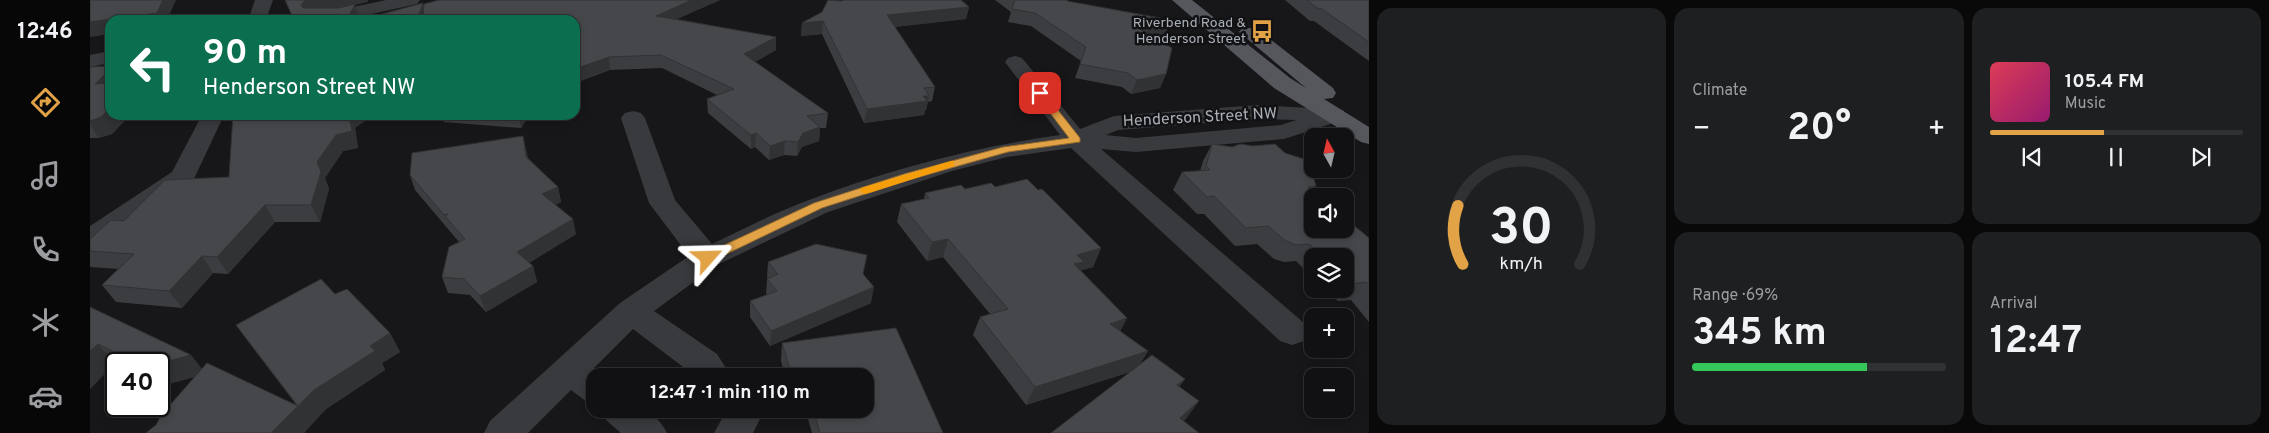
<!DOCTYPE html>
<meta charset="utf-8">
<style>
body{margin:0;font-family:Overpass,sans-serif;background:#1e1f21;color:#f1f3f6;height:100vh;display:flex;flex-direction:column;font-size:19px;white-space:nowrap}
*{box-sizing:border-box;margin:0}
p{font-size:16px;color:#9c9da0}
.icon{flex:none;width:28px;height:28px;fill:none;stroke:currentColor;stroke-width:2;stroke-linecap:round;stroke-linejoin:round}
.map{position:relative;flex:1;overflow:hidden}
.side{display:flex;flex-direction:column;gap:8px;padding:8px;background:#09090a;width:900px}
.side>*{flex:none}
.banner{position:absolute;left:15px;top:15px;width:475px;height:105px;border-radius:15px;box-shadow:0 2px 8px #0003,0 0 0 1px #303133;background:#0b6e4f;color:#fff;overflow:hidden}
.needle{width:32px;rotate:352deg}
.fabs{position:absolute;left:1214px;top:128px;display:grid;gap:10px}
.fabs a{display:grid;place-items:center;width:50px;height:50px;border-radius:10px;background:#111113;box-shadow:0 2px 8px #0003,0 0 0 1px #303133;font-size:25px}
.speed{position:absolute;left:15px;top:352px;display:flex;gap:10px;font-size:25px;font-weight:700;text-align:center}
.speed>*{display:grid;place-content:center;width:65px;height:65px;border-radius:50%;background:#111113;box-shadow:0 2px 8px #0003,0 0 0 1px #303133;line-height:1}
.speed .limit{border:2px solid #111;border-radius:8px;background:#fff;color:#111}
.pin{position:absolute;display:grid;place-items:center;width:42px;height:42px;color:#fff;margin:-21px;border-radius:10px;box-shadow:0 2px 8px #0006}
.me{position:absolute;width:55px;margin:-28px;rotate:65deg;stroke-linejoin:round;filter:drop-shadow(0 0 4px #0008)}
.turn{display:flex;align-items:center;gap:18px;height:105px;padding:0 15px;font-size:22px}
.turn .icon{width:65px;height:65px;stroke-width:2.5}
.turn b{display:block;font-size:35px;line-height:42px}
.big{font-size:38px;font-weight:700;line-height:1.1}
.side .widget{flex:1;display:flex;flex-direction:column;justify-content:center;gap:8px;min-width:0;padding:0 18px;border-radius:15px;background:#1e1f21}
.side .dial{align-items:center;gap:0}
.dial svg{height:130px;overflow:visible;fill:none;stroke:#303133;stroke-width:7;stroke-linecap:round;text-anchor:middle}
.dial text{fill:#f1f3f6;stroke:none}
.song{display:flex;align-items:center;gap:15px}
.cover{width:60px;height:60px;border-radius:8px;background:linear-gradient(135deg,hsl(350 70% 55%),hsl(320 70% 35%))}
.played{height:5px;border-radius:2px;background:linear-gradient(90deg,#e2a246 45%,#303133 45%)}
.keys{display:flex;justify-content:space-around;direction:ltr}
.heat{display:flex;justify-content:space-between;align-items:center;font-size:28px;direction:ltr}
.charge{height:8px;border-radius:4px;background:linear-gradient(90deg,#34c759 69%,#303133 0)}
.side .tiles{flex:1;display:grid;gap:8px;grid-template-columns:repeat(3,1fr)}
.widget:first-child{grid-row:span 2}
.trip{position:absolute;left:496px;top:368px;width:288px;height:50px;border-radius:15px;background:#111113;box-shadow:0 2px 8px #0003,0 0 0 1px #303133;font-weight:700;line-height:50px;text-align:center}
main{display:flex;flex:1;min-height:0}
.tab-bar{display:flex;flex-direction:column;width:90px;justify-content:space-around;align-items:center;background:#070708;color:#9c9da0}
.tab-bar .icon{width:35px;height:35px}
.tab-bar .active{color:#e2a246}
.tab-bar b{font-size:22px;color:#f1f3f6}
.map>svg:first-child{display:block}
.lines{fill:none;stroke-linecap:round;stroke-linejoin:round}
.minor{fill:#383a3d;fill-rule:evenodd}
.major{fill:#55575c;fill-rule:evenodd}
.wall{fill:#3c3d40}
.shaded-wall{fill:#313234}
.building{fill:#46474b;stroke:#313234}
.route{fill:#e2a246;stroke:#93692e}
.slow{fill:#f59e0b}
.labels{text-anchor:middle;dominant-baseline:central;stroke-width:5;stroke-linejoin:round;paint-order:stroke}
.far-poi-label{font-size:14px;fill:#aaafb7;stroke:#121214;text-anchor:end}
.street-label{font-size:16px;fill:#aaafb7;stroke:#121214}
</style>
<main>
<nav class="tab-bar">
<b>12:46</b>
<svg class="icon active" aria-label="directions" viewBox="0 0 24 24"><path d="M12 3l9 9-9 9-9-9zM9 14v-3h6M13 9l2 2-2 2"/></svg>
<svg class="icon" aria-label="music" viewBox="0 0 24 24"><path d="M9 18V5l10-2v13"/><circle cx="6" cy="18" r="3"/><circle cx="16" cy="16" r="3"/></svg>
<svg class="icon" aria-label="phone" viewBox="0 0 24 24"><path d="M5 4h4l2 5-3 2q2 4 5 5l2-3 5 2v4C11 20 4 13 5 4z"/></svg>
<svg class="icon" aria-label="climate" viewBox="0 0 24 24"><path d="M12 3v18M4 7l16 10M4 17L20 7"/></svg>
<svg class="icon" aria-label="car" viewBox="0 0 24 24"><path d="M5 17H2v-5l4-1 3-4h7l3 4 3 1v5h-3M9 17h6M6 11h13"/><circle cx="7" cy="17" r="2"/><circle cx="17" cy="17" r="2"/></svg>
</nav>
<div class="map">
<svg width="1279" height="433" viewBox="0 0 1279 433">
<rect width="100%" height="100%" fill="#171719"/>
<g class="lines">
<g class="minor">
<polygon points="165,0 183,0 176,20 158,20"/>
<polygon points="296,0 330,0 327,4 254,20 219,20 221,16"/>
<polygon points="20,51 20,63 0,67 0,55"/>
<path d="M925,56L932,58L990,129L1024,116L1168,105L1253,110L1256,115L1253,120L1194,139L1046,152L1011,149L1214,323L1218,332L1214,341L1202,345L1190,341L981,148L917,157L862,171L738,212L627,265L564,311L627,354L641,376H605L543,329L504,368L515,376H505V404L493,399L481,390L438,433H394L400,421L530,303L599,256L559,203L531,118L535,113L543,111L551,113L555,118L585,200L622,244C654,229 686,212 719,200C800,169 885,147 970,135L915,62L918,58ZM1168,119L1206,120L1191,125L1046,138L1016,135L1028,130Z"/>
<polygon points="112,115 134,115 102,183 10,247 0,250 0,226 82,172"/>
<path d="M511,409C540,407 562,403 577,433H531L516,420Z"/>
<polygon points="629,409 667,409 671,417 663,433 624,433 633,417"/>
</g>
<polygon class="major" points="1082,0 1102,0 1200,78 1216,88 1149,32 1152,28 1166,28 1243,88 1246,93 1243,98 1234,99 1279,127 1279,144 1271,142 1184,88"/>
</g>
<g class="wall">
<polygon points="349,0 630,0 587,19 686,37 686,50 665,62 738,113 736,128 730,128 729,141 712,147 707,156 694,155 679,160 665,147 661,149 618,113 617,99 627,95 572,68 520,70 485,83 485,20 334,5"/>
<polygon points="905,0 978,0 977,1 1075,35 1063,37 1076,74 1070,88 1041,94 1032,87 985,78 991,61 941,26 918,22 921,12"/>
<polygon points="1195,0 1279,0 1279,61 1224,21 1220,21"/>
<polygon points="752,1 879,7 876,19 804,27 845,87 842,101 838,102 836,110 835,110 834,115 774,123 732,34 711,36 712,23"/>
<polygon points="0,67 20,115 40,115 22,134 9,138 0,138"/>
<polygon points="342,115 439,115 431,128 354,122 352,116"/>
<polygon points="265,128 268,148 253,151 235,178 239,189 230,222 185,222 138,274 123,273 92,308 26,302 12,285 28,269 1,267 0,266 0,239 34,221 139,177"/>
<polygon points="433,136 438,158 468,187 471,202 465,205 486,234 439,263 443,266 447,282 396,312 380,295 358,293 352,277 369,242 325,190 320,175"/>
<polygon points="1122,144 1226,186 1223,191 1279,238 1279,322 1261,300 1248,301 1235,289 1255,289 1255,256 1222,256 1222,277 1206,261 1194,262 1184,259 1167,244 1145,246 1114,214 1107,214 1083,190 1092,172 1110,171 1113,161"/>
<polygon points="905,187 1011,248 1003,267 990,270 1037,318 1030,331 1058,351 1050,364 1095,379 1089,387 1096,419 961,433 1040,372 936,405 883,335 890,317 900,314 853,257 837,261 807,222 811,204 834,199 835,193"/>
<polygon points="678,262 773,275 781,303 680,346 660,317 660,301 677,295 676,294 677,279 678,278 677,277"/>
<polygon points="245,294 300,333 310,352 292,363 295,370 236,409 221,425 213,414 221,425 214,433 56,433 66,425 104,377 71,386 69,385 69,364 27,364 25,363 0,389 0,307 112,369 207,406 160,344 146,325"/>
<polygon points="806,328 853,433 722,433 716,412 705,413 704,409 775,409 775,376 695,376 691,361 692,343"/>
</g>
<g class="shaded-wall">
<polygon points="73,0 86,0 77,20 20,20 20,34 0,37 0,22"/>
<polygon points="215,0 278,0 278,2 265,5 270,18 269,20 217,19 211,5"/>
<polygon points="602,0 630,0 566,28 566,16"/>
<polygon points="333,3 338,17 336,20 327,20"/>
<polygon points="879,7 876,19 795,28 797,15"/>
<polygon points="733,21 732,34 711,36 712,23"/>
<polygon points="1081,22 1075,35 1042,41 1048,28"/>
<polygon points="686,37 686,50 654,68 654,54"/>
<polygon points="519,57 520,70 485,83 485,69"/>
<polygon points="20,69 20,95 5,84"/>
<polygon points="1076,74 1070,88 1041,94 1047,80"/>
<polygon points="833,96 839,96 836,110 835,110 834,115 774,123 777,109"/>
<polygon points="20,108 20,115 40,115 22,134 9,138 0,125 0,121"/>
<polygon points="259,115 284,115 265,128 268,148 253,151 235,178 239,189 230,222 221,205 227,162"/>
<polygon points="428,115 439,115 431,128"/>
<polygon points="730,127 729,141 712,147 707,156 708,142 713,133"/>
<polygon points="666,133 665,147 661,149 661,135"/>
<polygon points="433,136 436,150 439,172 436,157"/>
<polygon points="695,141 694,155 679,160 680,146"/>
<polygon points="468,187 471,202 455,209 452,194"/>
<polygon points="175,205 185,222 138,274 127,257"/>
<polygon points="483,219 486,234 431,268 427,252"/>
<polygon points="858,239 853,257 837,261 842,242"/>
<polygon points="1011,248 1003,267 990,271 976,282 987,255"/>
<polygon points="112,256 123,273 92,308 79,291"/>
<polygon points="443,266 447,282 396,312 390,296"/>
<polygon points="784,287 781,303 680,346 681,331"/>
<polygon points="1037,318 1027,337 1020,324"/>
<polygon points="300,333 310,352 292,363 295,370 236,409 221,425 208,406 224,390 280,346"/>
<polygon points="8,344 25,363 0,389 0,351"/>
<polygon points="1058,351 1046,370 936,405 945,387"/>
<polygon points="101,355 116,374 71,386 69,384 69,364 67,364"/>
<polygon points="1095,379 1082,396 1087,385"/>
<polygon points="1109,401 1096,419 1080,433 1090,418"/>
<polygon points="208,406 221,425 214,433 181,433"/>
</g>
<g class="building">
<polygon points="0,0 73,0 67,13 0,22"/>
<polygon points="195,0 215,0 211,5 213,8 249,8 265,4 257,20 204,20"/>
<polygon points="349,0 602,0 566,16 686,37 654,54 738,113 717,116 730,127 713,133 708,142 695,141 680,146 666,133 661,135 617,99 644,89 571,55 519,57 485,69 485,20 403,20 404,19 399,20 333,20 334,4"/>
<polygon points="738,0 752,1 754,0 871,0 879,7 797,15 845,87 834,88 839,96 833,96 837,101 777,109 733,21 712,23 732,12"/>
<polygon points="925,0 978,0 977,1 1081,20 1081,22 1048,28 1082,48 1076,74 1047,80 1038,73 990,64 996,47 945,13 922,9"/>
<polygon points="1217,0 1279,0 1279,42 1232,9 1227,8"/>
<polygon points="333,3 327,20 270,20"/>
<polygon points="20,66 20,69 5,84 20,83 20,108 11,117 0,121 0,67"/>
<polygon points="143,115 259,115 262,131 246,135 227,162 231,172 221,205 175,205 127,257 112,256 79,291 12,285 44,254 0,251 0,239 21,220 34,221 75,180 139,177"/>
<polygon points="433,136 436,157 468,187 452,194 483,219 427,252 443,266 390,296 374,279 352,277 359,247 375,239 355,216 358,214 354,215 320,175 322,153"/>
<polygon points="1122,144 1142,147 1150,144 1163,146 1185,144 1195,153 1214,159 1219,163 1226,186 1218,187 1229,196 1222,196 1222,229 1255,229 1255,218 1279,238 1279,285 1276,282 1263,284 1255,276 1255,256 1233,256 1219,244 1206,245 1196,241 1178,226 1156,228 1124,196 1117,197 1092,172 1120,170 1116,166"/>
<polygon points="937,179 948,190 952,189 1011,248 987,255 994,262 984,264 1037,318 1020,324 1058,351 945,387 890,317 918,309 858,239 842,242 811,204 839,198 835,193 871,185 875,189 901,183 905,187"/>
<polygon points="726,244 777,255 773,274 784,287 681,331 660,301 687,291 677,279 688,274 678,262"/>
<polygon points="231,279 245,294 257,289 300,333 280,346 285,351 224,390 208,406 146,325"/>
<polygon points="0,307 101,355 67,364 47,364 8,344 0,351"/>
<polygon points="806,328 853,433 730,433 723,409 775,409 775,376 702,376 692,343"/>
<polygon points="1062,355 1095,379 1087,385 1109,401 1090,418 1109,433 961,433"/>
<polygon points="117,363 208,406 181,433 56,433 66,425 72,414"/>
</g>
<polygon class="route" points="950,90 953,91 990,138 990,142 918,152 822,179 732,208 622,261 613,261 611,258 613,255 724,203 814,174 913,147 979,138 945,93"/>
<polygon class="slow" points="861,161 864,161 864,166 779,193 775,194 770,191 771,188"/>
<defs>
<symbol id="bus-bare" viewBox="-9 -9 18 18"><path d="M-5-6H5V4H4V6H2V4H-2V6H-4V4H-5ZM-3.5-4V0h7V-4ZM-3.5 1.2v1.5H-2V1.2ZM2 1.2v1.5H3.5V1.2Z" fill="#e2a246" stroke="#121214" stroke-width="2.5" paint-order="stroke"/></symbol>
</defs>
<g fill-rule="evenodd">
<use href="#bus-bare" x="1156" y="15" width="32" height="32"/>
</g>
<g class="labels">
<g class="far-poi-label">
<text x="1156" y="23">Riverbend Road &amp;<tspan x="1156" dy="16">Henderson Street</tspan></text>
</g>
<g class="street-label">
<text transform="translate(1110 118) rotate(-3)">Henderson Street NW</text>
</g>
</g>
</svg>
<div class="fabs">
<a><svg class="needle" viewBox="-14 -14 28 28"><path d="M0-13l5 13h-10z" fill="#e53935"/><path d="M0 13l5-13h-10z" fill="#9c9da0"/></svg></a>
<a><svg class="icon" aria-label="sound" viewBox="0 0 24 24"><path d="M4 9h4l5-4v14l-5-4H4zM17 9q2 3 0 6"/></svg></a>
<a><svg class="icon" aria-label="layers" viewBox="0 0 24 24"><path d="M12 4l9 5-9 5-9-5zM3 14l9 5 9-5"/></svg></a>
<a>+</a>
<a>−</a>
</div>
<div class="speed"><div class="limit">40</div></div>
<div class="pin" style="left:950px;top:93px;background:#d93025"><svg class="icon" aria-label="arrive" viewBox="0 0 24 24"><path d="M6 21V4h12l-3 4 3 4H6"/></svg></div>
<svg class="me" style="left:618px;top:258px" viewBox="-20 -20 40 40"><path d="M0-17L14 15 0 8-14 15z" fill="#e2a246" stroke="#fff" stroke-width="4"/></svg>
<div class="trip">12:47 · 1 min · 110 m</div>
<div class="banner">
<div class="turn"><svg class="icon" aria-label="left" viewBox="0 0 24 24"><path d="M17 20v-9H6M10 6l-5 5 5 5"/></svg><div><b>90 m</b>Henderson Street NW</div></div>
</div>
</div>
<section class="side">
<div class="tiles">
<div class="widget dial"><svg viewBox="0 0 100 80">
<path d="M14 69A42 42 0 1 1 86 69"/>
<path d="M14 69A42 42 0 0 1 11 33" stroke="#e2a246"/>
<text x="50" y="56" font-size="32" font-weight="700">30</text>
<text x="50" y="72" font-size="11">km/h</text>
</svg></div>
<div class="widget"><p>Climate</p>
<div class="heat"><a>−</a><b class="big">20°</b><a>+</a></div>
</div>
<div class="widget">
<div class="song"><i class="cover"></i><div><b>105.4 FM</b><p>Music</p></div></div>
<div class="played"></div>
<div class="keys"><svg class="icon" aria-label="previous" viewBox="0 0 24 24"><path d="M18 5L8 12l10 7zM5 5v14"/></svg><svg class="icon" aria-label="pause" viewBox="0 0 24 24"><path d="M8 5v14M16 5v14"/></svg><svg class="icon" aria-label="next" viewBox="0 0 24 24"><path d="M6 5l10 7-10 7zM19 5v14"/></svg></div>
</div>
<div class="widget"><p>Range · 69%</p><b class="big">345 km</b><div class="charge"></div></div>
<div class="widget"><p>Arrival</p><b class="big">12:47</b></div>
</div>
</section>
</main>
